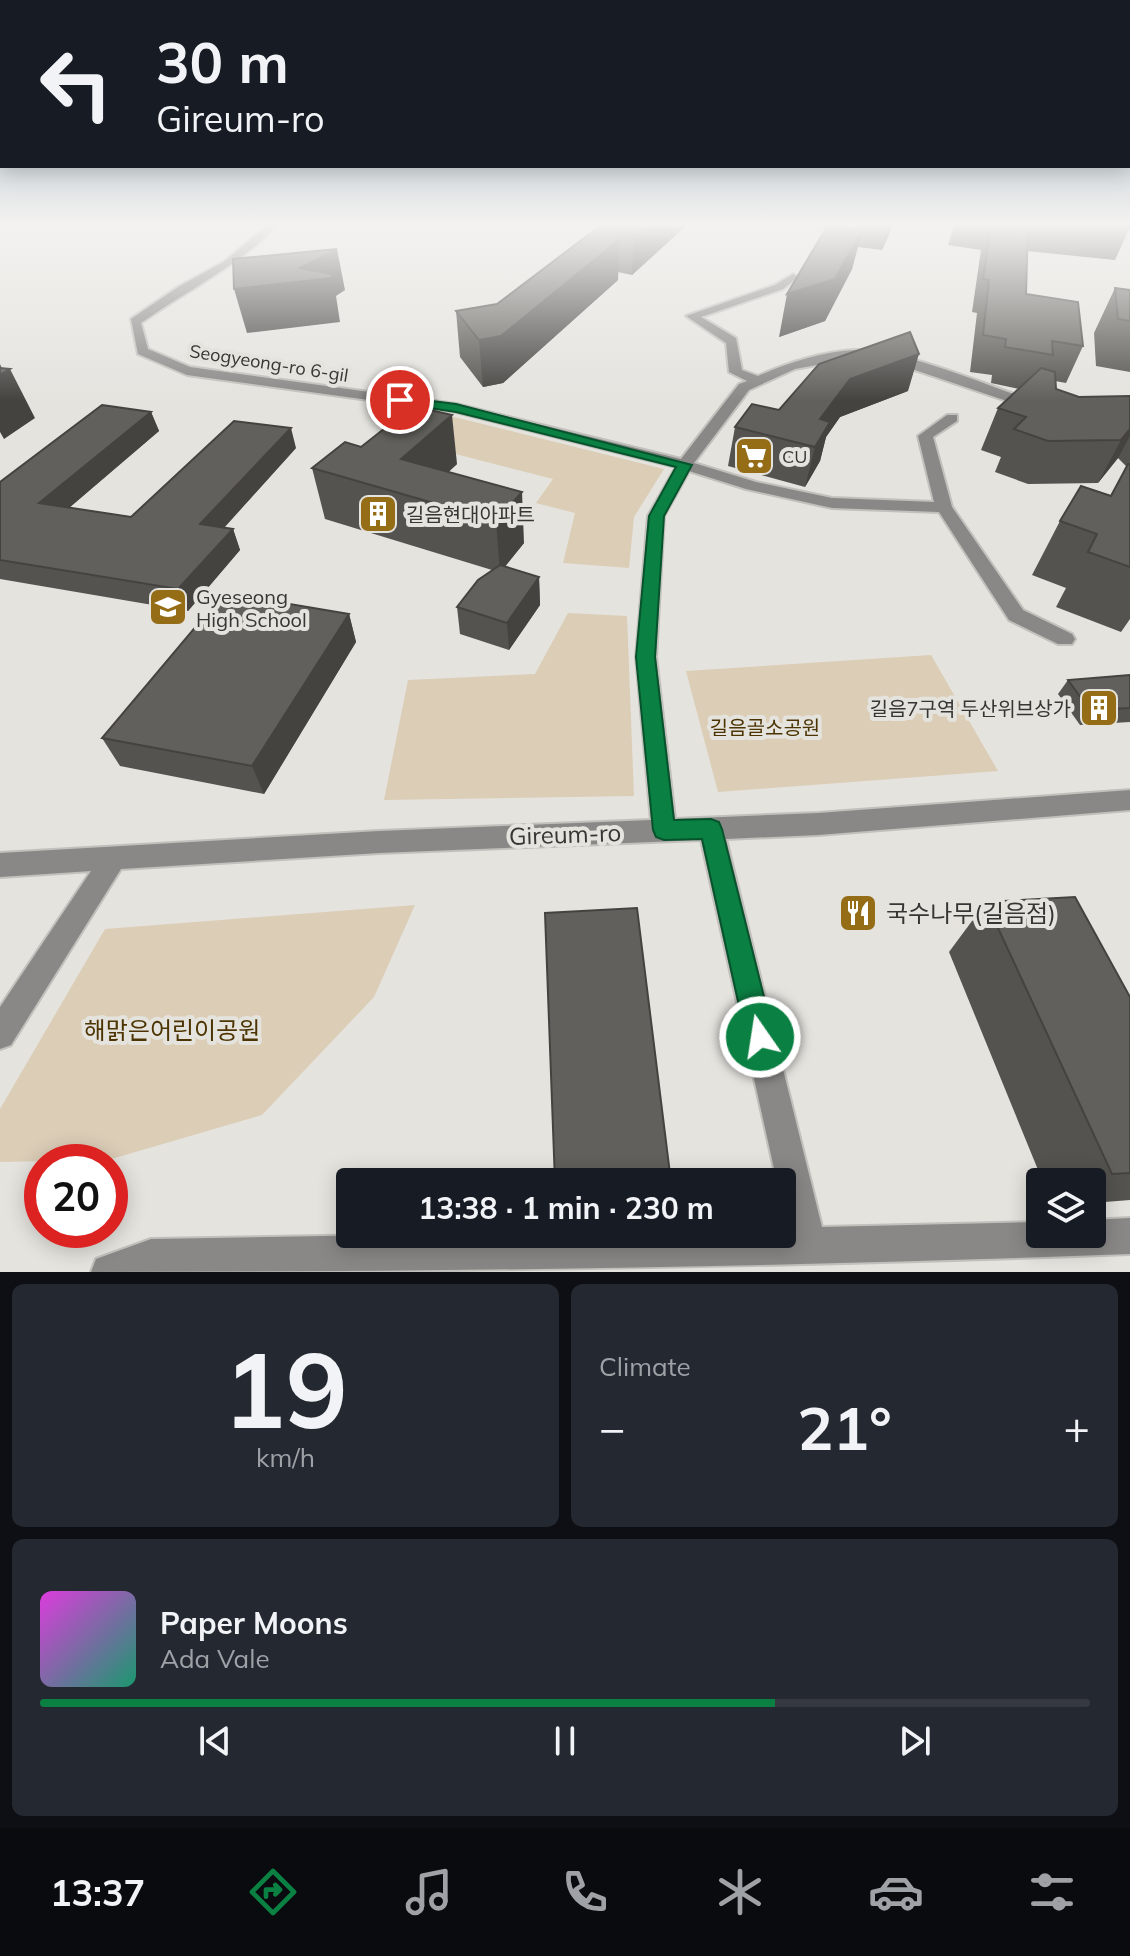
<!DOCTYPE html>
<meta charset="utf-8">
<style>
body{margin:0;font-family:Mulish,"Noto Sans KR",sans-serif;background:#242831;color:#f1f3f6;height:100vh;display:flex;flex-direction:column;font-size:30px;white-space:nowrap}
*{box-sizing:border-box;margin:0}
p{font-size:26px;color:#9ea1a6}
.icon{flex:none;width:44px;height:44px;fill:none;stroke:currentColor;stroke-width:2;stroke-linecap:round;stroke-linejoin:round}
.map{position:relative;height:1272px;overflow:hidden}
.sheet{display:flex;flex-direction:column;gap:12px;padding:12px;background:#0d0f14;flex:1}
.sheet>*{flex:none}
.guide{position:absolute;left:0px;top:0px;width:1130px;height:168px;box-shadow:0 4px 20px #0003;background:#171b24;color:#f1f3f6;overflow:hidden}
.controls{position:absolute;left:1026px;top:1168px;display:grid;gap:16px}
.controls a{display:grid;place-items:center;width:80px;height:80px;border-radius:8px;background:#171b24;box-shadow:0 4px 20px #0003;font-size:40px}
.speed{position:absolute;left:24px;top:1144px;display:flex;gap:16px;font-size:40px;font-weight:700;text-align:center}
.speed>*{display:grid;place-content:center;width:104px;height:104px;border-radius:50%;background:#171b24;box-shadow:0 4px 20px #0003;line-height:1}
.speed .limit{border:12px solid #d22;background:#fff;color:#111}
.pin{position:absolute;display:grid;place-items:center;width:68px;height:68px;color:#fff;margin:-34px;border:4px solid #fff;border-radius:50%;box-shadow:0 2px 8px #0007}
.me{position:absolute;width:88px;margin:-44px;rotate:347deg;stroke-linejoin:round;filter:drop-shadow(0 0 6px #0008)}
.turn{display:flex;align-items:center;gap:28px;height:168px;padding:0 24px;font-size:36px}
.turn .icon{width:104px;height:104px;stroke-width:2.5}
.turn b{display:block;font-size:56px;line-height:68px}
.big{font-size:60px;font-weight:700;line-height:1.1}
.sheet .widget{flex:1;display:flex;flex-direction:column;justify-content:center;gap:12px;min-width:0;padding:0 28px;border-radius:12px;background:#242831}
.sheet .dial{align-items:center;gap:0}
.dial b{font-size:104px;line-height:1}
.song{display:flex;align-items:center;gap:24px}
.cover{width:96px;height:96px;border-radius:12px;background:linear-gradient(135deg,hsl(300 70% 55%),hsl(160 70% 35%))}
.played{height:8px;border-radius:4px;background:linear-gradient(90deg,#0b8043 70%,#363941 70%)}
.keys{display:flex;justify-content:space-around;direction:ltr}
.heat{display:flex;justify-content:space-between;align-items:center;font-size:44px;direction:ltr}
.sheet .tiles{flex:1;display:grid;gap:12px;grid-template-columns:1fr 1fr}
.widget:last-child{grid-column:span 2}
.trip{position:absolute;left:336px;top:1168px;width:460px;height:80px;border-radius:8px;background:#171b24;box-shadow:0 4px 20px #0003;font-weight:700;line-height:80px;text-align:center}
.tab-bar{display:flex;height:128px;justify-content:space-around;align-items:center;background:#090b0e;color:#9ea1a6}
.tab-bar .icon{width:56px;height:56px}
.tab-bar .on{color:#0b8043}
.tab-bar b{font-size:36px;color:#f1f3f6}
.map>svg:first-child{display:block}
.green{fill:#dbcdb6}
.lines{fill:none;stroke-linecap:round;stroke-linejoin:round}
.minor-casing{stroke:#c2c0bc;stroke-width:4}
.minor{fill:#898886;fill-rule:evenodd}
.wall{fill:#54534f}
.shaded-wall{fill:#454340}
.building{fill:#62605c;stroke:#454340;stroke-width:2}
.route{fill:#0b8043;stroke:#07532c;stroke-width:2}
.labels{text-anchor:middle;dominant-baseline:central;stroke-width:8;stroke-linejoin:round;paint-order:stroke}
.far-street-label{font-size:18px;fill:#373634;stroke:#e5e3de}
.far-poi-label{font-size:18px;fill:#373634;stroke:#e5e3de;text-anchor:start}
.poi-label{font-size:20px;fill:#373634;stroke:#e5e3de;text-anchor:start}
.park-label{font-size:20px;fill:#4d3503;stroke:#e5e3de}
.near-street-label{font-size:24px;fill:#373634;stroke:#e5e3de}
.near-poi-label{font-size:24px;fill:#373634;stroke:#e5e3de;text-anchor:start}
.near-park-label{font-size:24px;fill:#4d3503;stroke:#e5e3de}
</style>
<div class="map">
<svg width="1130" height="1272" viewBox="0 0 1130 1272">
<rect width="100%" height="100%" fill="#e5e3de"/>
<g class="green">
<polygon points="434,412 664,469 634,517 629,568 563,563 575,513 536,503 553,479 401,440"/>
<polygon points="568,613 627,616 634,796 384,800 408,680 535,674"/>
<polygon points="931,655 998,771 718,792 686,671"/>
<polygon points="415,905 374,997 262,1115 108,1160 0,1162 0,1109 105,929"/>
</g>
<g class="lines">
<defs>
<path id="minor" d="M270,223H280C240,265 188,290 141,323L148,349L190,367L456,404L681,459L739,384L747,381L729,372L726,343L686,316L775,285L793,274L798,277L783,289L701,317L736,338L742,370L758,376C787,363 821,352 854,350C902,348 991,387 1039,403V409L1034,410L888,361L854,358L795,369L749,390L694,463L756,482L832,498L934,502L918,436L947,415H957V421L933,437L952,507L1023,610L1072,634L1075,639L1072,644H1058L1009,620L939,512L832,508L746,489L689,471L664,516L656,657L675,819L818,813L1130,790V810L818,835L726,839L822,1227L1040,1222V1234H1092V1220L1130,1218V1254C784,1267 437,1272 91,1272L96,1259L151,1239L434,1234H782V1228H787L782,1204V1182H777L701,840L379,853L121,869L11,1045L0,1049V1007L91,871L0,877V853L379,831L651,820L636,657L648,516L676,467L456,412L187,375L138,354L131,319L178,287L225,261Z"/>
</defs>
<use href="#minor" class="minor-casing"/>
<use href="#minor" class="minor"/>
</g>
<g class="wall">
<polygon points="604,223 689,223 632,275 618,272 618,280 503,383 483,387 460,357 456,311 497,304"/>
<polygon points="894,223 882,250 858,247 852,269 825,321 779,337 858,229 858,226"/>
<polygon points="955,223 1128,223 1129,229 1115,260 1027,251 1026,294 1083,346 1066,383 1055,381 1056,389 1079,397 1130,396 1130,619 1121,632 1056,607 1066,588 1032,575 1060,521 1110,496 1127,467 1118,458 1098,483 1028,484 995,472 1001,457 981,450 998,408 1019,389 991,383 992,375 970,372 977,313 972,312 981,250 948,245"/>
<polygon points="1115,288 1130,290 1130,372 1096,366 1094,333"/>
<polygon points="908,391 840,417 826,437 820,461 805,487 728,466 735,427 779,410"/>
<polygon points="151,412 159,431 69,508 131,517 296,448 224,528 233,529 240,550 188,611 0,579 0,482"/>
<polygon points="361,447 457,464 448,472 524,543 505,566 539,577 540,605 509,650 460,634 457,607 492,570 325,519 312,468"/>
<polygon points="349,614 356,642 264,794 120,766 102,738"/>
<polygon points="1130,675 1130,722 1080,725 1058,694 1068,680"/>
<polygon points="986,902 1130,997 1130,1200 1092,1203 1092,1182 1043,1182 949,952"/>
</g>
<g class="shaded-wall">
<polygon points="648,223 689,223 632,275 634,234"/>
<polygon points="890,223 894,223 882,250 887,229"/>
<polygon points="862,230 852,269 825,321 779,337 787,294"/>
<polygon points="620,239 618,280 503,383 483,387 479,340"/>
<polygon points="337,249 345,290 336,296 340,322 247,333 234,289 300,268"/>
<polygon points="919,354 908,391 840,417 826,437 820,461 805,487 815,447 820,419 850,379"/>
<polygon points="0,364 4,373 10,369 35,418 4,439 0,432"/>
<polygon points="151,412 159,431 50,524 39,503"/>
<polygon points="452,415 457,464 420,499 401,459"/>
<polygon points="291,428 296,448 208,545 200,524"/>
<polygon points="1130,429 1130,436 1118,458 1098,483 1121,440"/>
<polygon points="522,492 524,543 500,573 496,521"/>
<polygon points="233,529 240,550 188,611 178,589"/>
<polygon points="539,577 540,605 509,650 507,623"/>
<polygon points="349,614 356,642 264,794 252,766"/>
</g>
<g class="building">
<polygon points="604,223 648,223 634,234 612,231 620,239 501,336 479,340 456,311 497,304"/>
<polygon points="860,223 890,223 887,229 858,226"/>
<polygon points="991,223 1028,223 1026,294 1078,302 1083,346 1052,341 1053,355 1005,347 1006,339 983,335 989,280 983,279"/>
<polygon points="1063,223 1128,223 1129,229"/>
<polygon points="828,225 862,230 835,279 787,294"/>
<polygon points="337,249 300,268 332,274 332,278 234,289 233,259"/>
<polygon points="1115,288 1130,290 1130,321 1118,319"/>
<polygon points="910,332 919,354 850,379 820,419 830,422 815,447 735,427 752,404 779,410 819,364"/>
<polygon points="0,368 10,369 0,375"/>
<polygon points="1041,368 1055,372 1056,389 1079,397 1130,396 1130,429 1121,440 1048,441 1014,429 1026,417 998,408"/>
<polygon points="102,405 151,412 39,503 131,517 234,421 291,428 200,524 233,529 178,589 0,560 0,482"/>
<polygon points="413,406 452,415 401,459 522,492 496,521 312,468 345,442 361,447"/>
<polygon points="1128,464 1130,464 1130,567 1088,552 1097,534 1060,521 1081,486 1111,496"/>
<polygon points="500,565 539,577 507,623 457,607 478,580"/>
<polygon points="224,593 349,614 252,766 102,738"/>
<polygon points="1130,675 1130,708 1090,710 1068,680"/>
<polygon points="1075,897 1130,997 1130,1173 1112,1174 986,902"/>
<polygon points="637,908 671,1182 555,1182 545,913"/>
</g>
<linearGradient id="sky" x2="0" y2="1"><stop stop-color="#85a0b6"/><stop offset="0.56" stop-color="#f3f2f0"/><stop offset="1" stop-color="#f3f2f0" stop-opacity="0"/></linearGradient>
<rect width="1130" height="401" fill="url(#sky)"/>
<polygon class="route" points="400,397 456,404 692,465 664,516 655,657 674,820 711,819 719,822 722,829 774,1037 770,1047 760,1051 750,1047 746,1037 702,839 664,840 656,837 653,830 636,657 649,516 676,467 456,412 396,403 394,400"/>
<defs>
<symbol id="supermarket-square" viewBox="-11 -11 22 22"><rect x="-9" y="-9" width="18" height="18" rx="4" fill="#956d17" stroke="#e5e3de"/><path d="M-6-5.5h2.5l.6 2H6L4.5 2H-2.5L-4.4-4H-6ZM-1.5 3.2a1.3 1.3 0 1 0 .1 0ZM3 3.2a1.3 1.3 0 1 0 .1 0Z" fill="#fff"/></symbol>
<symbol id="building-square" viewBox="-11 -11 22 22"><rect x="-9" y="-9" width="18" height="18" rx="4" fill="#956d17" stroke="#e5e3de"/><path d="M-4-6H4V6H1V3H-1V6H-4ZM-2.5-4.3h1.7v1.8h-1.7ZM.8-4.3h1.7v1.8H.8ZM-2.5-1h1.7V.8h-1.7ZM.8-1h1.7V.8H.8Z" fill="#fff"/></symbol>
<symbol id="school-square" viewBox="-11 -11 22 22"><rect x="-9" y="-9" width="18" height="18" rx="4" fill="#956d17" stroke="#e5e3de"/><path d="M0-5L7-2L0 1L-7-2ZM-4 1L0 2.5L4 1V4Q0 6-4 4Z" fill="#fff"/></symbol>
<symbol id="restaurant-square" viewBox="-11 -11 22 22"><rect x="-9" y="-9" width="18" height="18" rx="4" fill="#956d17" stroke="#e5e3de"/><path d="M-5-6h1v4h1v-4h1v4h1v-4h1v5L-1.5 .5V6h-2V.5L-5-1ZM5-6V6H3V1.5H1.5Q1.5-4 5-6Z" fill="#fff"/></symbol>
</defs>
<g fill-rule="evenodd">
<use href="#supermarket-square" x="732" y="434" width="44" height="44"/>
<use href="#building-square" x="356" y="492" width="44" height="44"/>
<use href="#school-square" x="146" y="585" width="44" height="44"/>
<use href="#building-square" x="1077" y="686" width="44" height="44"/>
<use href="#restaurant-square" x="836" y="891" width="44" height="44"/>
</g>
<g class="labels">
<g class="far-street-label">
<text transform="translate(269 363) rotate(9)">Seogyeong-ro 6-gil</text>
</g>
<g class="far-poi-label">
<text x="782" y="456">CU</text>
</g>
<g class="poi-label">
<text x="406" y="514">길음현대아파트</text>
<text x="196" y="596">Gyeseong<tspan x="196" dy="23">High School</tspan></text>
<text x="1071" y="708" text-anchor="end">길음7구역 두산위브상가</text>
</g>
<g class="park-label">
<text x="765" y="727">길음골소공원</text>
</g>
<g class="near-street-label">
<text transform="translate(565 834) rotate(-2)">Gireum-ro</text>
</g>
<g class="near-poi-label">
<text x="886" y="913">국수나무(길음점)</text>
</g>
<g class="near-park-label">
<text x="172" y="1030">해맑은어린이공원</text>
</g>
</g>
</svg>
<div class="controls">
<a><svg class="icon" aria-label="layers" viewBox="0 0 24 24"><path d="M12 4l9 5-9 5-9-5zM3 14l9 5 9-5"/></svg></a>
</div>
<div class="speed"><div class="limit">20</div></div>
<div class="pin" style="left:400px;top:400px;background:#d93025"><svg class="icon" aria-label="arrive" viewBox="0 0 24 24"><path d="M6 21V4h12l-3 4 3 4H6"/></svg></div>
<svg class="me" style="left:760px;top:1037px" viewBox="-20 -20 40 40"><circle r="17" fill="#0b8043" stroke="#fff" stroke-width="3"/><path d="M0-11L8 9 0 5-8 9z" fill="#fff"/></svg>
<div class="trip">13:38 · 1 min · 230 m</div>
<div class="guide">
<div class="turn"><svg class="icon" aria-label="left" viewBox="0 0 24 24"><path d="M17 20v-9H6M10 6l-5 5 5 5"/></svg><div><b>30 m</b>Gireum-ro</div></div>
</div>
</div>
<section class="sheet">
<div class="tiles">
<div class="widget dial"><b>19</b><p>km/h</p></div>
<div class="widget"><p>Climate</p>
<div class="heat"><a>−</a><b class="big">21°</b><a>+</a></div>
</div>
<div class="widget">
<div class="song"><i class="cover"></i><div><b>Paper Moons</b><p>Ada Vale</p></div></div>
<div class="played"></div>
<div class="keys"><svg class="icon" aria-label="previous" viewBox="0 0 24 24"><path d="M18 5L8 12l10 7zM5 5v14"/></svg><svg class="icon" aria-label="pause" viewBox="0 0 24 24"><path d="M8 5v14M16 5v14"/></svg><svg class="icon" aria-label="next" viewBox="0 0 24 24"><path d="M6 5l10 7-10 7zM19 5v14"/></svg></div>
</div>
</div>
</section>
<nav class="tab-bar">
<b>13:37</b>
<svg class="icon on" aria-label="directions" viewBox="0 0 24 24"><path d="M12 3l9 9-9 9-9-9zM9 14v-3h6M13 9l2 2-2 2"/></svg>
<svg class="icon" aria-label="music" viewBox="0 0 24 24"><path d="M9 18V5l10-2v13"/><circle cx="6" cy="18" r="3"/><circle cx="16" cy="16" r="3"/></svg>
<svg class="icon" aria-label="phone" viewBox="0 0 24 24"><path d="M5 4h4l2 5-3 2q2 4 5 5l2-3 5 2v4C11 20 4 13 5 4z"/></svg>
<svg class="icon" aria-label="climate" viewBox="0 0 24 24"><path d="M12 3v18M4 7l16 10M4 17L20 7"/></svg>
<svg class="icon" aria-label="car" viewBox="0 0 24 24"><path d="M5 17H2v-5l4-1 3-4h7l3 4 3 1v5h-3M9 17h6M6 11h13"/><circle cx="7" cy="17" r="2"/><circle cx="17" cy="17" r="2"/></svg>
<svg class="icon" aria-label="filters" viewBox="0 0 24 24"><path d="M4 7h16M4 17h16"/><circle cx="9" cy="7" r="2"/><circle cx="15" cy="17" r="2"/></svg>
</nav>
